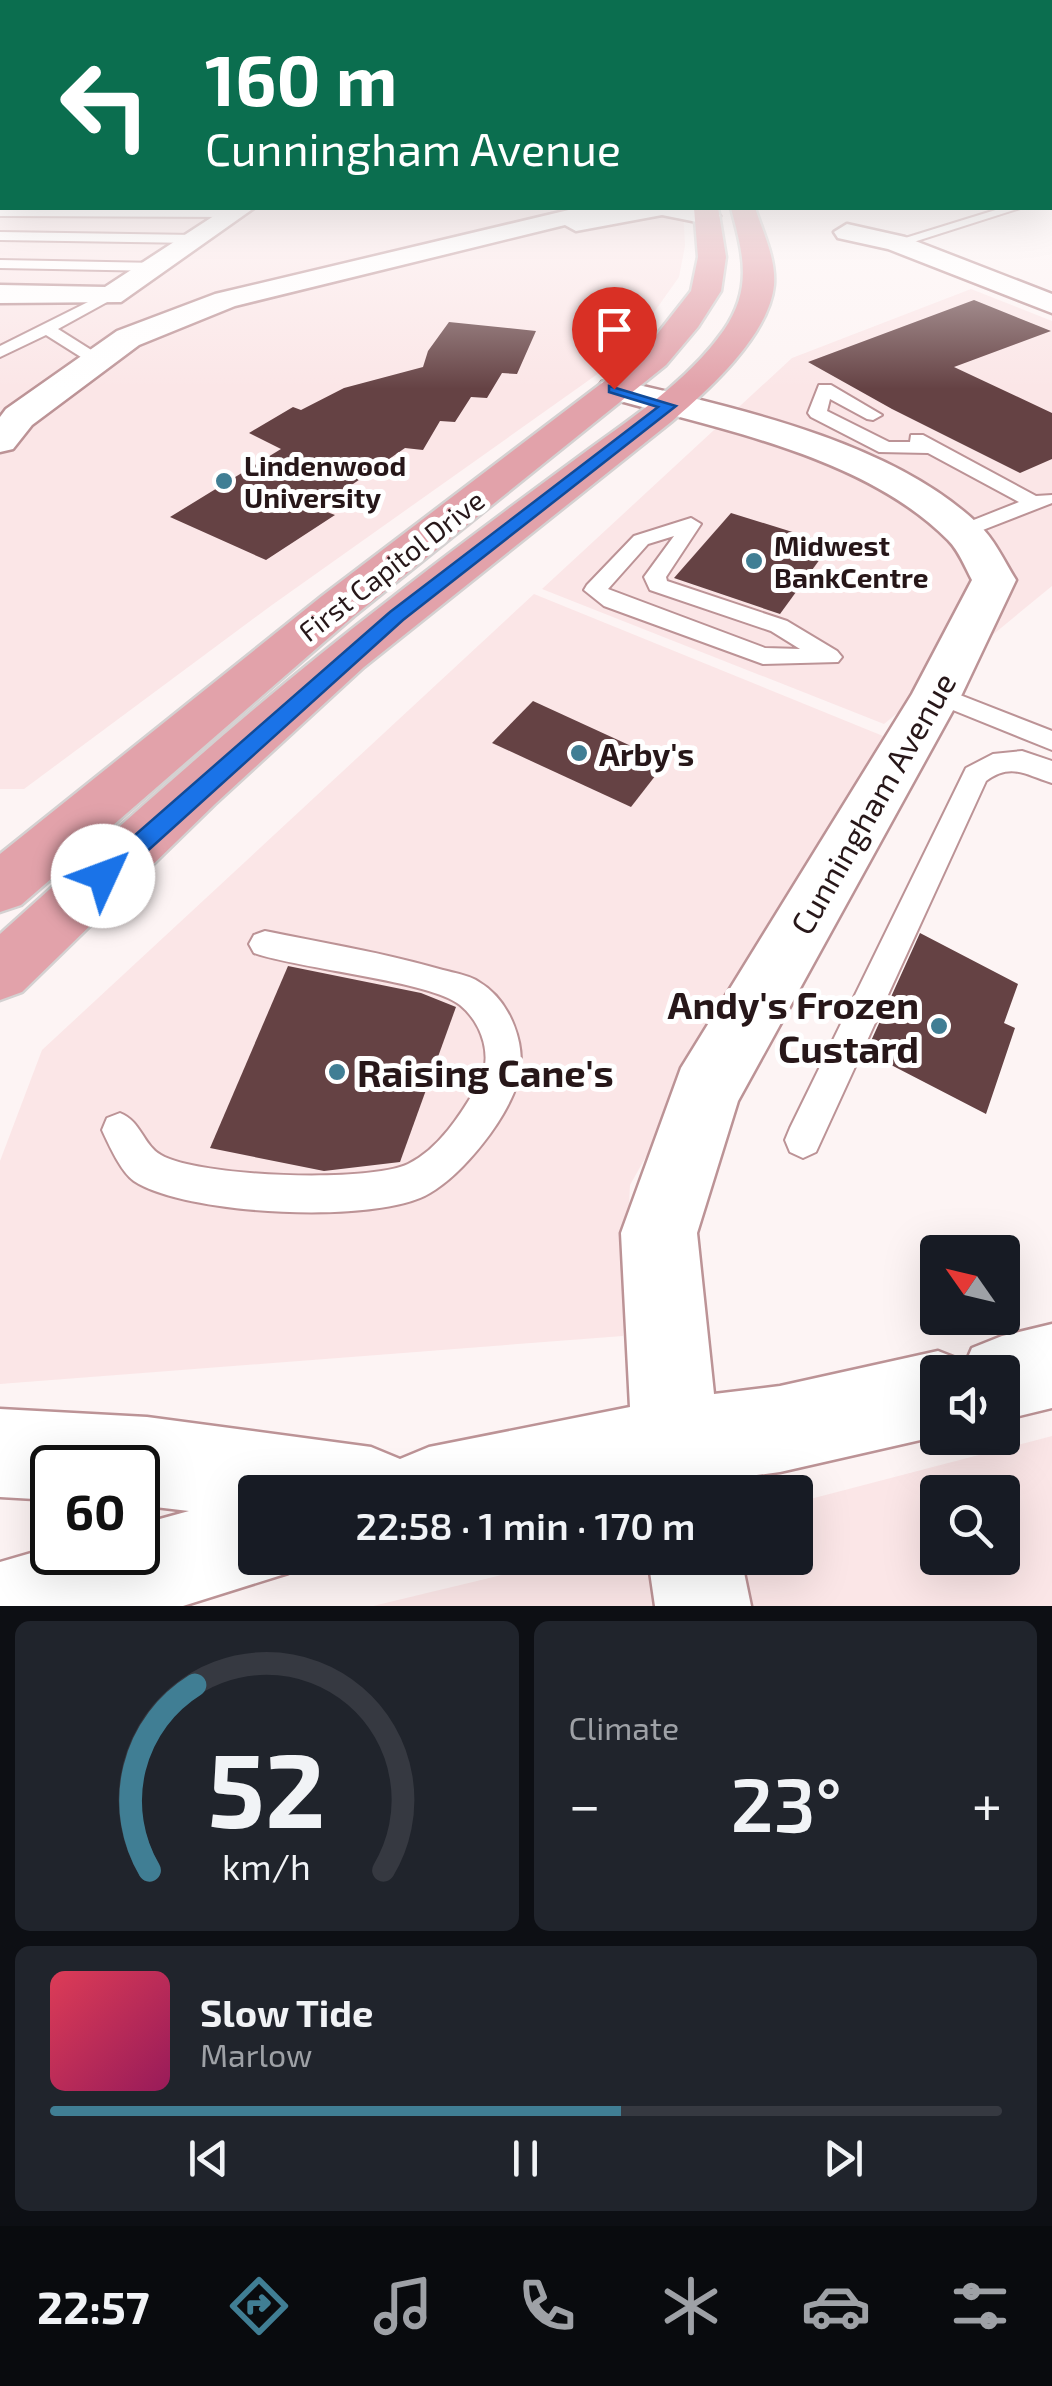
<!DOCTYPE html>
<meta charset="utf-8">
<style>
body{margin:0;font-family:"Exo 2",sans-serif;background:#20242c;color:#f1f3f6;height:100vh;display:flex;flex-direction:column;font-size:38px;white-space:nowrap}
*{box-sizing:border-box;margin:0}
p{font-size:32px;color:#9ea1a6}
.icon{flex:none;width:55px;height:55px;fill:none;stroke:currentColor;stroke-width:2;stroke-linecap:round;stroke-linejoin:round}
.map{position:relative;height:1606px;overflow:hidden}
.drawer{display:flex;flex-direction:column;gap:15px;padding:15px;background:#0d0f14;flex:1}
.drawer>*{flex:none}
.banner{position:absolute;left:0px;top:0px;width:1052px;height:210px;box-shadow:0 10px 40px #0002;background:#0b6e4f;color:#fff;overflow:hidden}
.needle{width:65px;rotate:304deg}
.controls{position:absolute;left:920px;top:1235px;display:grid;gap:20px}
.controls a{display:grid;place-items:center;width:100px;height:100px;border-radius:10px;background:#171b24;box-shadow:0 10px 40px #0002;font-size:50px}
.speed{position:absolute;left:30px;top:1445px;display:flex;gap:20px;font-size:50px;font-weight:700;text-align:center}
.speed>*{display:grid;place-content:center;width:130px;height:130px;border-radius:50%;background:#171b24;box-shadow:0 10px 40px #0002;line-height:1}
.speed .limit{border:5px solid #111;border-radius:15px;background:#fff;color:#111}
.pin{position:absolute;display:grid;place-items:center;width:85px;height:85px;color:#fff;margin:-102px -42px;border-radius:50% 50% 50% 0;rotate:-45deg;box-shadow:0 0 10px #0007}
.pin .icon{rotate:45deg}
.me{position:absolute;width:110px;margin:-55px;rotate:47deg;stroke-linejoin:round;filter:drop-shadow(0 0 8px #0008)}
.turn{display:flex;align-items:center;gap:35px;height:210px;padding:0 40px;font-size:45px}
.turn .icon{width:130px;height:130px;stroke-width:2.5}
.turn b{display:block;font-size:70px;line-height:85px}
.big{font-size:75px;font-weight:600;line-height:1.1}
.drawer .card{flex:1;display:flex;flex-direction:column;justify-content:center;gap:15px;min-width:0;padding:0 35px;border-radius:15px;background:#20242c}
.drawer .dial{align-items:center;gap:0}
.dial svg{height:260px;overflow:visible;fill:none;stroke:#363941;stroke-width:7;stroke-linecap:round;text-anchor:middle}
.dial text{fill:#f1f3f6;stroke:none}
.song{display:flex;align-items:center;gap:30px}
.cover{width:120px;height:120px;border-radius:15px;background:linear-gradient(135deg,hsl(350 70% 55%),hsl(330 70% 35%))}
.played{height:10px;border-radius:5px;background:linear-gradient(90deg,#407e94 60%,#363941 60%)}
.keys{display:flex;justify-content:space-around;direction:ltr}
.heat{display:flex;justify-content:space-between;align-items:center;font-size:55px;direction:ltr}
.drawer .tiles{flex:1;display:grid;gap:15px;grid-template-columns:1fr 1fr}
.card:last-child{grid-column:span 2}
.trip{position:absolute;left:238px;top:1475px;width:575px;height:100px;border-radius:10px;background:#171b24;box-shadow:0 10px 40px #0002;font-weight:600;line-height:100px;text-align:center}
.tabs{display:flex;height:160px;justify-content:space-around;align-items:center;background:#090b0e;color:#9ea1a6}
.tabs .icon{width:70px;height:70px}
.tabs .selected{color:#407e94}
.tabs b{font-size:45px;color:#f1f3f6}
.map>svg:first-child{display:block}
.built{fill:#fbe6e7;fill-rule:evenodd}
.building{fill:#654244}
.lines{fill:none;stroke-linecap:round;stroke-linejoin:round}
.service-casing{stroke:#bc9396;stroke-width:4}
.minor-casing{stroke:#bc9396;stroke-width:5}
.primary-casing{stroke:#d4d1d1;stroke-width:5}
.service{fill:#fff;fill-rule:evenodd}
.minor{fill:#fff;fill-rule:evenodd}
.primary{fill:#e2a2aa;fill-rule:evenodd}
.route{fill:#1a73e8;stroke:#114b97;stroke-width:2.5}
.poi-dot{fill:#407e94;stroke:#fff;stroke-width:4}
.labels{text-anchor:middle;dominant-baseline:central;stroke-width:10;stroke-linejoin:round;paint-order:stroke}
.far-poi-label{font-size:28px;font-weight:bold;fill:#271719;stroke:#fff;text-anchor:start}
.far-street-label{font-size:28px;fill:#271719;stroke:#fff}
.poi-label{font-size:32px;font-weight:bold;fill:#271719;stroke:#fff;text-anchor:start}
.street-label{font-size:32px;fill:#271719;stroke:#fff}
.near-poi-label{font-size:38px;font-weight:bold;fill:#271719;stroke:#fff;text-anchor:end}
</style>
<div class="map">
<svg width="1052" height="1606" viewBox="0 0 1052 1606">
<rect width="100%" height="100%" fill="#fdf4f4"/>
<g class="built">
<polygon points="0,164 2,208 683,208 685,246 679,277 623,356 272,605 24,789 0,789"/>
<polygon points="971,289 1052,321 1052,586 884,724 542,589 792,358"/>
<polygon points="534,594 883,736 630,1185 623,1336 0,1384 0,1161 42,1050"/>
<path d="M1052,1436V1606H373L573,1558H795V1503ZM938,1492H1002V1558H938Z"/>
</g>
<g class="building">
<polygon points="974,300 1051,331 954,367 1052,413 1052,459 1020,473 892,409 808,362"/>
<polygon points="449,322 536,331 517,374 502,373 487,398 471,397 455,422 440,421 423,450 405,448 340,493 351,498 327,512 335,515 266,560 170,517 281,449 249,433 293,407 301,410 344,388 423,367 428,351"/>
<polygon points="731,513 831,544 780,614 674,578"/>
<polygon points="533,701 666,762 631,807 492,743"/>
<polygon points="920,933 1018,984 1004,1023 1015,1028 986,1114 866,1052"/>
<polygon points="288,966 421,993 456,1007 400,1162 324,1171 210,1148"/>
</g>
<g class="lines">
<defs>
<g id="service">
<polygon points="1052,192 1052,200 1050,201 1050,193"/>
<polygon points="0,208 233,209 239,213 233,217 0,216"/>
<polygon points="1002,208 1020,208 901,246 889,243"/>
<polygon points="0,232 196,235 203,239 196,243 0,240"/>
<polygon points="0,260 159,263 166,267 159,271 0,268"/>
<polygon points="106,293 118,296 58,329 104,358 104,364 92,364 46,335 0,357 0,346"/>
<polygon points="819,385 831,385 882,415 873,420 867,419 830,399 827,411 889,442 910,442 911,435 923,435 1036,496 1052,495 1052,503 970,535 956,535 953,531 956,527 1019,502 928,453 879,452 811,417 808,413"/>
<path d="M691,518L701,524L666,577L667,581L787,621L837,651L842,657L838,662L763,664L604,606L584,590L587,585L634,536ZM674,536L644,577L650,590L771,631L800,649L765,648L608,589L648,544Z"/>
<polygon points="937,686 1052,731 1052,750 928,700 925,694 928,688"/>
<path d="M1022,751L1052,761V783C1026,775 1011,762 986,781L816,1152L803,1158L790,1152L785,1140L790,1128L966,768L993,754Z"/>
<path d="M265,931C324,943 385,953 443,970C454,973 469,975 479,982C510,1000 528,1046 518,1081C507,1119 464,1173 430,1193C378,1225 185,1215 134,1181C121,1172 109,1145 102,1130L107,1118L120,1113C141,1121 143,1145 161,1155C199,1177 368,1183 408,1164C439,1149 461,1114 478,1085C494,1059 483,1024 460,1005C431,981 299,969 254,953L249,944L254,935Z"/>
</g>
<g id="minor">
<polygon points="226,208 254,208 121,302 0,303 0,285 105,287"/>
<polygon points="577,208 702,208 716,211 720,216 707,224 662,215 576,231 565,225 235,306 139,345 32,425 13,449 0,452 0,417 6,409 117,331 215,294"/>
<polygon points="847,224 905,237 1052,294 1052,313 888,249 838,238 834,232"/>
<path d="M614,379C729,407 888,439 977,523C994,538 1004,561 1016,580L962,694L738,1101L697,1233L714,1394L780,1386L938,1351L966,1362L972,1348L1002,1336L1052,1324V1408L1002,1420V1372H938V1436L780,1472L727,1479L729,1492H255V1558H294L288,1573L183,1606H0V1562L52,1547V1552H138V1525L189,1511L138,1505V1468H52V1500L0,1497V1409L147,1417L371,1447L400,1459L429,1447L630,1407L621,1233L681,1068L912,694L972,580C965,567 959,551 948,540C864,455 714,428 602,396L597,389L602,382Z"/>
<polygon points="648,1558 741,1558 751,1606 655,1606"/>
</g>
<g id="primary">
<polygon points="694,208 718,208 726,257 721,291 698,327 666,365 354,616 21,905 0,912 0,854 322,596 644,351 691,291 698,257"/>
<path d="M731,208H755C763,233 776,258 774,285C769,336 707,391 671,422L364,667L215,804L22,992L0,1000V934C126,821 250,707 384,604C447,554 512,506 577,458C628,420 687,383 724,330C753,288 743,254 731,208Z"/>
</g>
</defs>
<use href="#service" class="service-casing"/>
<use href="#minor" class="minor-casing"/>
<use href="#primary" class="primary-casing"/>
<use href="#service" class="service"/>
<use href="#minor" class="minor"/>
<use href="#primary" class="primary"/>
</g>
<linearGradient id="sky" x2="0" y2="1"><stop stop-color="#b0b8d9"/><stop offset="0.42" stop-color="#fefafa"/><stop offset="1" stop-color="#fefafa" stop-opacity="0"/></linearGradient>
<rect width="1052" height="389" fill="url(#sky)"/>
<polygon class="route" points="609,386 676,406 403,620 112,883 95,883 91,876 95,870 390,612 658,407 609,392"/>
<g class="poi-dot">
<circle cx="224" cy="481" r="10"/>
<circle cx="754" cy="561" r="10"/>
<circle cx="579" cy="753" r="10"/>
<circle cx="939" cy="1026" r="10"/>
<circle cx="337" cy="1072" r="10"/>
</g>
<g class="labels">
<g class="far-poi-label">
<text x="244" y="465">Lindenwood<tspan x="244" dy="32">University</tspan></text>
<text x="774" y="545">Midwest<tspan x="774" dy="32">BankCentre</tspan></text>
</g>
<g class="far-street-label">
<text transform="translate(391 565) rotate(-38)">First Capitol Drive</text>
</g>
<g class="poi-label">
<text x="599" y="753">Arby's</text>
</g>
<g class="street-label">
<text transform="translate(872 803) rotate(-60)">Cunningham Avenue</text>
</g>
<g class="near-poi-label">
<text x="919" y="1004">Andy's Frozen<tspan x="919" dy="44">Custard</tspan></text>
<text x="357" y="1072" text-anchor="start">Raising Cane's</text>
</g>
</g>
</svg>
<div class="controls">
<a><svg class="needle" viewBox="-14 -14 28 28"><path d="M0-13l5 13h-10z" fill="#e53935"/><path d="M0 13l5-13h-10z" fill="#9ea1a6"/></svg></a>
<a><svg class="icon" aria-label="sound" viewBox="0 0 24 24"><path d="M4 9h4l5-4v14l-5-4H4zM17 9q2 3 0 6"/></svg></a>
<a><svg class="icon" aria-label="search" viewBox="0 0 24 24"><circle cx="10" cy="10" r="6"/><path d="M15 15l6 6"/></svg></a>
</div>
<div class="speed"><div class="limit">60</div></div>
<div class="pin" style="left:614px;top:389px;background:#d93025"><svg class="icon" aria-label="arrive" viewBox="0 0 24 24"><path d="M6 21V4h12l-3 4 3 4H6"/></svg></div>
<svg class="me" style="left:103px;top:876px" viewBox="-20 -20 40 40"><circle r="19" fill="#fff"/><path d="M0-13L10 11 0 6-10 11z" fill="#1a73e8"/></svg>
<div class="trip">22:58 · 1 min · 170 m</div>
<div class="banner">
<div class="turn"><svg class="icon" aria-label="left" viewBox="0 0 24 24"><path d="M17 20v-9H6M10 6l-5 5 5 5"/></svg><div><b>160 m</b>Cunningham Avenue</div></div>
</div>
</div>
<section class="drawer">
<div class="tiles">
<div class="card dial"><svg viewBox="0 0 100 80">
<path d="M14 69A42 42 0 1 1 86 69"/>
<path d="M14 69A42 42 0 0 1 28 12" stroke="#407e94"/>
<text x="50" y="56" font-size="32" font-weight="700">52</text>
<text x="50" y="72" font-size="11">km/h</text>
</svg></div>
<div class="card"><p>Climate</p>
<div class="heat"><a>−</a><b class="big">23°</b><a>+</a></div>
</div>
<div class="card">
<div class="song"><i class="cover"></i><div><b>Slow Tide</b><p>Marlow</p></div></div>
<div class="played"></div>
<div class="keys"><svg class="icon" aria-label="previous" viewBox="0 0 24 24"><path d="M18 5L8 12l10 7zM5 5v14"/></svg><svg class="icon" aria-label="pause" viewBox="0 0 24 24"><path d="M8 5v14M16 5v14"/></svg><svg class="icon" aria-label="next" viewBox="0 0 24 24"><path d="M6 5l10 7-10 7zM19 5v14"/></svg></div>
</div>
</div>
</section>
<nav class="tabs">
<b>22:57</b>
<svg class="icon selected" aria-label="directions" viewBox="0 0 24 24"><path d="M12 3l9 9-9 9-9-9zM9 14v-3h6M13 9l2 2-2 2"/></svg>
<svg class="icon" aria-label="music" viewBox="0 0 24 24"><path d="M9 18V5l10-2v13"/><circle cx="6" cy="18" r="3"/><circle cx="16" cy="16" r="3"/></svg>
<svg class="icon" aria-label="phone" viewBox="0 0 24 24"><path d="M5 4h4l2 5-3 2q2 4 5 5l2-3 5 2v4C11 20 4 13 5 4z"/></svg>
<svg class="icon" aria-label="climate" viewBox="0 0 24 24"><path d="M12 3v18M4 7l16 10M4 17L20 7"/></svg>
<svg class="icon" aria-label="car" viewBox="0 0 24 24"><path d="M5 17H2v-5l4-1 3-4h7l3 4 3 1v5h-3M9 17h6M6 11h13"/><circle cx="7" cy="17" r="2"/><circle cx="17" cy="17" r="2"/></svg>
<svg class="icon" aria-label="filters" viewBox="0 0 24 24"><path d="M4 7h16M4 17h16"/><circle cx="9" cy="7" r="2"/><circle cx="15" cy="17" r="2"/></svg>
</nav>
